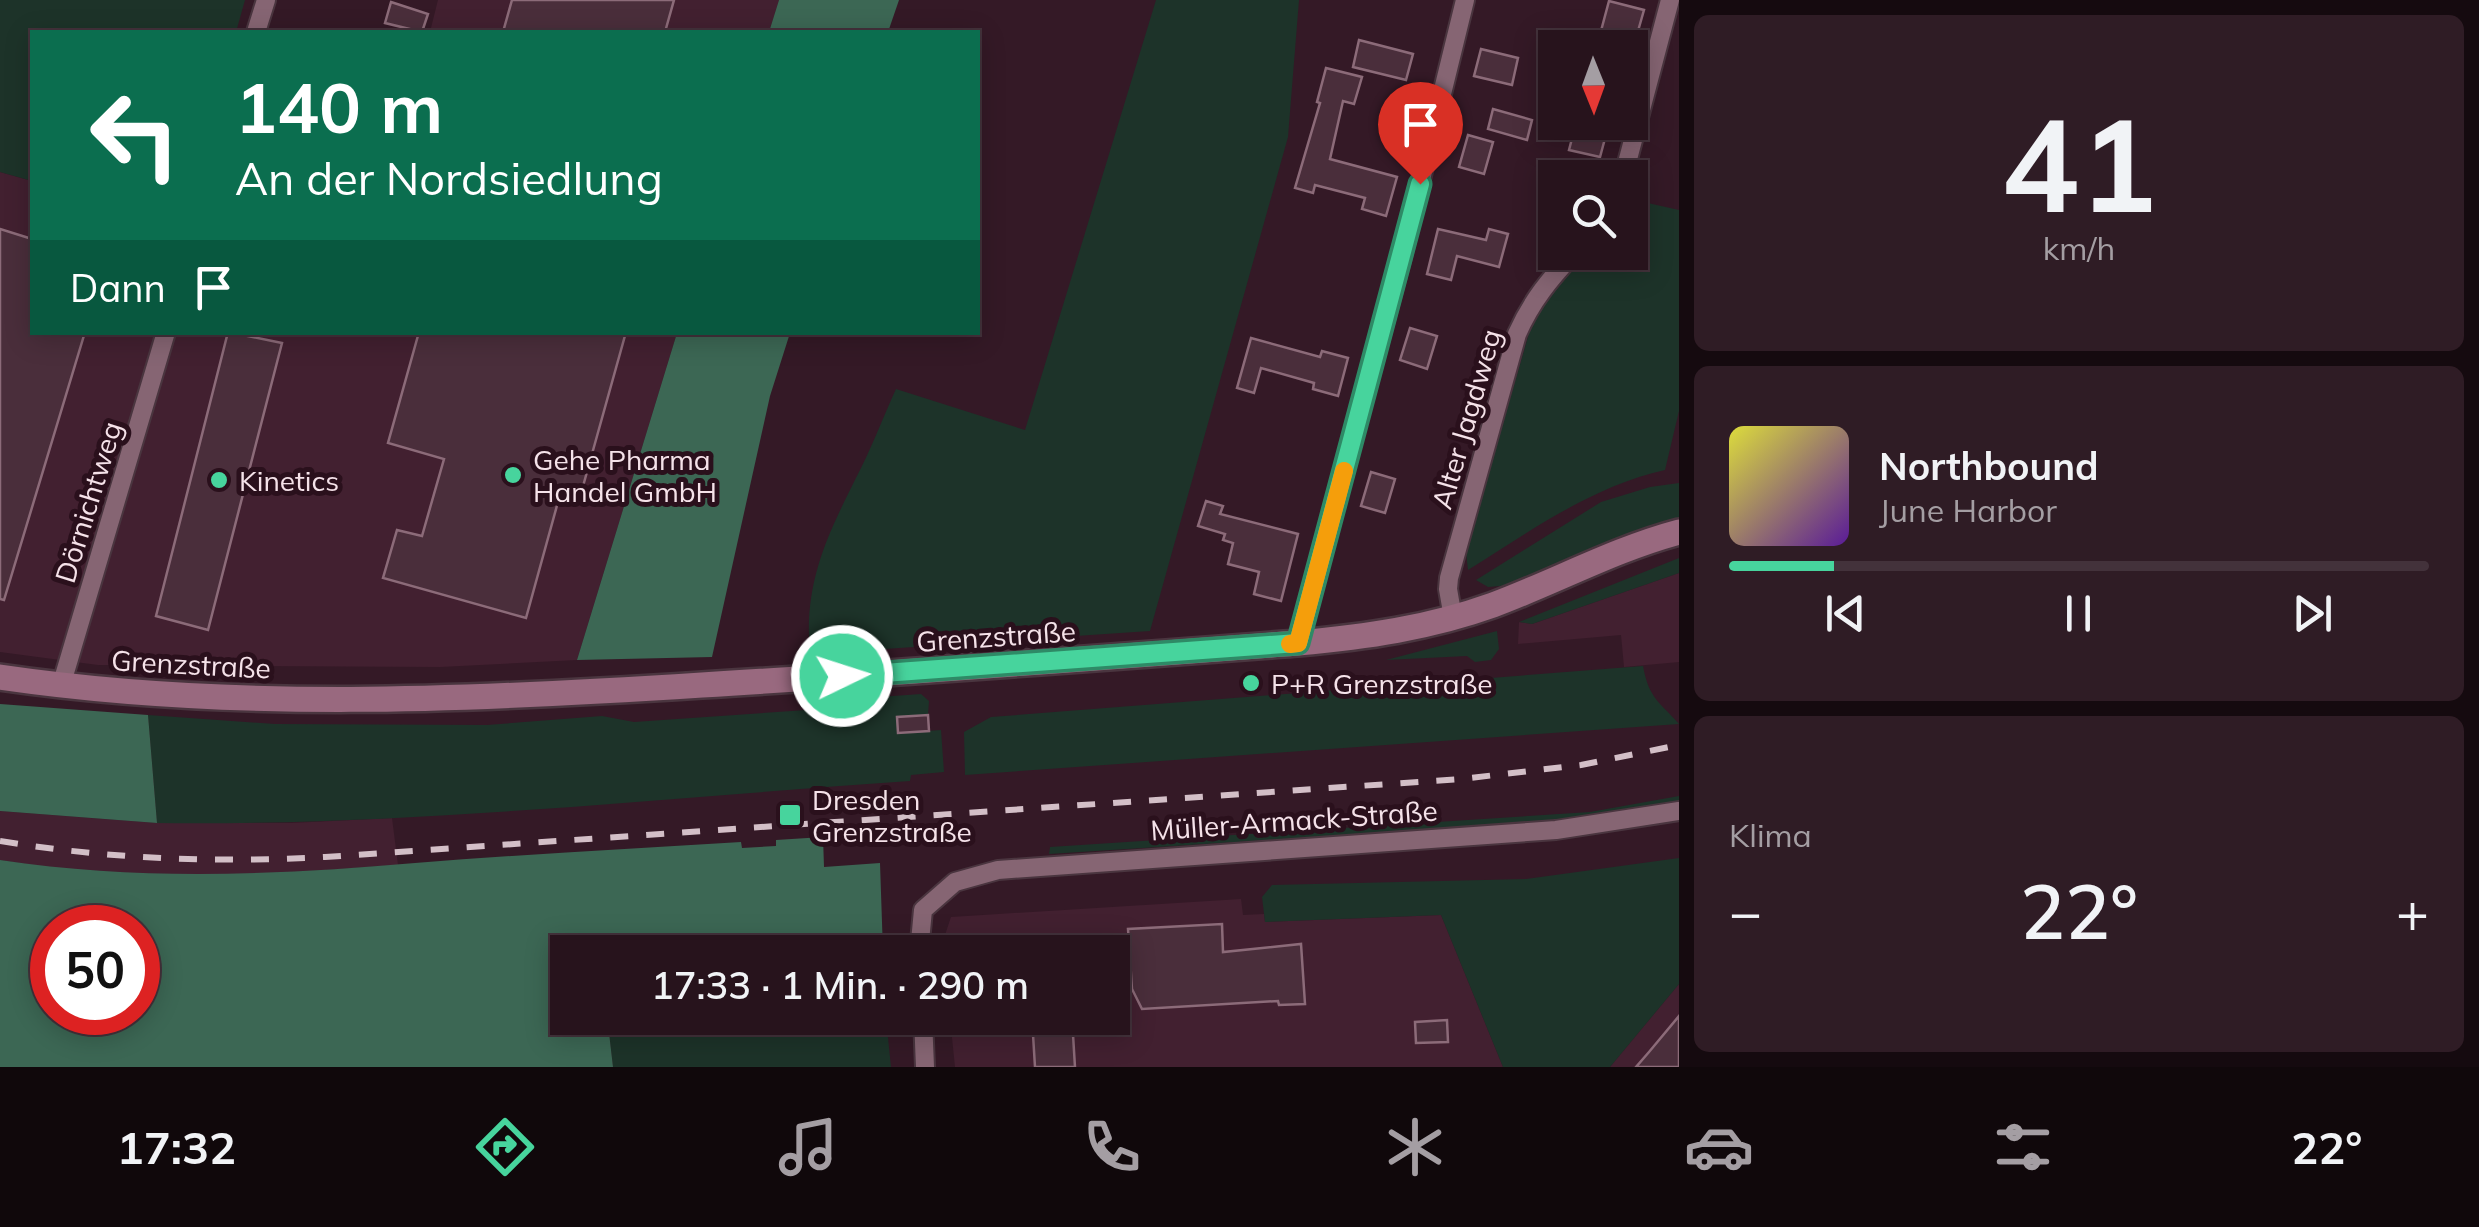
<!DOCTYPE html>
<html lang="de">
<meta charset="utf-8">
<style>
body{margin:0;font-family:Mulish,sans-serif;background:#2f1c25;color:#f1f3f6;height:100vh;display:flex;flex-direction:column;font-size:38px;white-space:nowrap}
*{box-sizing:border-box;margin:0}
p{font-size:32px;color:#a49ea3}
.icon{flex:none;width:55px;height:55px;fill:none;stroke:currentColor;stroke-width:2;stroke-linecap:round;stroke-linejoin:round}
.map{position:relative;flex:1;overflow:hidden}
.drawer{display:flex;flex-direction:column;gap:15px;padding:15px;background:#150a0f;width:800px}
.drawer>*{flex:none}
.top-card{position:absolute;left:30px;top:30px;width:950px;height:305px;border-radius:0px;box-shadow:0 5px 25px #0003,0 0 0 2px #43323b;background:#0b6e4f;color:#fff;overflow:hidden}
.needle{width:65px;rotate:179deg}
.buttons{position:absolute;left:1538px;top:30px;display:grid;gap:20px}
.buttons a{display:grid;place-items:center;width:110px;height:110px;border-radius:0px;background:#27131c;box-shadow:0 5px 25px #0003,0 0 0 2px #43323b;font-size:50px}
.speed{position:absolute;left:30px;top:905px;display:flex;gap:20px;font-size:50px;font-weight:700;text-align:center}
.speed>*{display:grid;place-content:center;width:130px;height:130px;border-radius:50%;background:#27131c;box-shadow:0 5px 25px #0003,0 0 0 2px #43323b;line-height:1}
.speed .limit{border:15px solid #d22;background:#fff;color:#111}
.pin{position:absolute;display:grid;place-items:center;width:85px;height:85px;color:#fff;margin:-102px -42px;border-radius:50% 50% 50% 0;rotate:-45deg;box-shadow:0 0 10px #0007}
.pin .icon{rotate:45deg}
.me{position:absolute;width:110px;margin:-55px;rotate:86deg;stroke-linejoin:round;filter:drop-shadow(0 0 8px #0008)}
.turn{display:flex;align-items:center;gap:35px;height:210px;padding:0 40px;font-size:45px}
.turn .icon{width:130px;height:130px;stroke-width:2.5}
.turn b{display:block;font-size:70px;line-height:85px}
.then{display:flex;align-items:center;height:95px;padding:0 40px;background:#0003;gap:20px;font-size:38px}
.big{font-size:75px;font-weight:600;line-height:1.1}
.drawer .widget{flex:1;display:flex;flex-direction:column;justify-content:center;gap:15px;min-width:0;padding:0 35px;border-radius:15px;background:#2f1c25}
.drawer .dial{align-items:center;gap:0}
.dial b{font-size:130px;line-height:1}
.song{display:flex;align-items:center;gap:30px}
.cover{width:120px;height:120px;border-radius:15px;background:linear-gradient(135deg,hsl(60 70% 55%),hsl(270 70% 35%))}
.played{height:10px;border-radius:5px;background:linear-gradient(90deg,#47d49d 15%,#43323b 15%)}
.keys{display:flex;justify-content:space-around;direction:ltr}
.heat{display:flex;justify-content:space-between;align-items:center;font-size:55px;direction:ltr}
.trip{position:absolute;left:550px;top:935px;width:580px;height:100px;border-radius:0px;background:#27131c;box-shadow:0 5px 25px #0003,0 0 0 2px #43323b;font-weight:600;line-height:100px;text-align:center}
.menu{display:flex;height:160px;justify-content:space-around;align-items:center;background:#10080b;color:#a49ea3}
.menu .icon{width:70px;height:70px}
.menu .selected{color:#47d49d}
.menu b{font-size:45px;color:#f1f3f6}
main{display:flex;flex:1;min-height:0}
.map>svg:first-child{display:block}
.built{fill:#422030}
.green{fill:#1d3329}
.forest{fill:#3c6754;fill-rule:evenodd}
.building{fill:#4a2e3b;stroke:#8c6b79;stroke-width:2.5}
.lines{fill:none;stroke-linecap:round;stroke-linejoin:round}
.minor-casing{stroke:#4a353f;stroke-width:22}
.secondary-casing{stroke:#4a353f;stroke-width:30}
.minor{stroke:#866573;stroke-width:18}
.secondary{stroke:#99697f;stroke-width:25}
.rail{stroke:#d3bfc7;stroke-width:6;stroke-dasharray:18 18;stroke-linecap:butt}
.route-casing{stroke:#2e8a66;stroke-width:25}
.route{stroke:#47d49d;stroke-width:18}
.slow{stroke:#f59e0b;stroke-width:18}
.poi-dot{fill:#47d49d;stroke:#2a101c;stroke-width:4}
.labels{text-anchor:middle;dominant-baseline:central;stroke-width:10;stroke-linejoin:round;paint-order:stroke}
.street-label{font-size:28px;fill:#f5e2e9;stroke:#2a101c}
.poi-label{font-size:28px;fill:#f5e2e9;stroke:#2a101c;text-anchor:start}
</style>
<main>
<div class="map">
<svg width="1679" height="1067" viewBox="0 0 1679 1067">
<rect width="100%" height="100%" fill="#341926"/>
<g class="built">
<polygon points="438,0 779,0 769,32 430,32"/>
<polygon points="0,172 32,181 32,332 677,333 577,660 440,667 98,665 0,652"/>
<polygon points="1679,573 1679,662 1624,667 1621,635 1518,644 1519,622 1532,624"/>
<polygon points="0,811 157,823 291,823 392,818 398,865 254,875 165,876 63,870 0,860"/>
<polygon points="1241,899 1243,915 1264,914 1265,922 1441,915 1503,1067 955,1067 950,1018 1112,1018 1112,952 943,952 942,944 951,917"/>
<polygon points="1679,984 1679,1067 1610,1067"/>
</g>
<g class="green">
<polygon points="0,0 245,0 236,32 32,32 32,181 0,172"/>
<path d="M1156,0H1299L1288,137L1150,631L810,654C803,580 829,532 861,468C874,442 884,415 896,389L1025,430Z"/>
<path d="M1630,199L1679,210V411L1665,470C1593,486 1530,531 1468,570L1466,552L1529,333L1552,289L1593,253L1630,252Z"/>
<polygon points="1679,483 1679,520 1512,585 1488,587 1476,580 1601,502 1650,487"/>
<polygon points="1679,558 1679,573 1532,624 1519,622"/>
<polygon points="1497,631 1499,649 1491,660 1475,662 1467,656 1386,660"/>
<path d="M1643,666C1649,699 1660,702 1679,724L965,775L964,732L991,717Z"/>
<path d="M921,694L929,701L928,715L897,717L898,733L941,730L944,772L911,775L910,781C661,798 407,826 157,823L148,715L275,724L487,725L602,716L634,722L821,709L837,700Z"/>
<polygon points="1679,796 1679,803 1593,819 1049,854 1050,847 1590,812"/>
<polygon points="1679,858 1679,984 1610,1067 1503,1067 1441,915 1265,922 1262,897 1272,885 1526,879"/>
<polygon points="688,1018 886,1018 891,1067 613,1067 608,1024"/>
</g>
<g class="forest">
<polygon points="779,0 899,0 888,32 769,32"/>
<polygon points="677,333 790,333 770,396 712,657 577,660"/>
<polygon points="0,704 148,715 157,823 0,811"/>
<path d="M823,837L824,867L880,863L883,952H568V1018H688L608,1024L613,1067H0V860C140,881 275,875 415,863C524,854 632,849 741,842L742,848L776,846V840ZM52,928H138V1012H52Z"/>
</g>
<g class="building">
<polygon points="512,0 674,0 665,32 503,32"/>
<polygon points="1609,1 1644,10 1636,38 1623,35 1620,48 1598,42"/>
<polygon points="391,2 428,14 422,32 385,23"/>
<polygon points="1359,40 1413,54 1406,80 1353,67"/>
<polygon points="1481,49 1518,58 1512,85 1474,76"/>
<polygon points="1326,68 1362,77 1354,104 1343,101 1330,159 1397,177 1386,216 1362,209 1365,198 1315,185 1313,193 1295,188 1320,103 1317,102"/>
<polygon points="1493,109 1532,120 1527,140 1488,129"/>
<polygon points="1576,123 1607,131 1600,157 1569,150"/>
<polygon points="1468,135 1493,142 1484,174 1459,167"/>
<polygon points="0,229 32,239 32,332 85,332 4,600 0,599"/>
<polygon points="1438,229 1486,240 1489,229 1508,234 1499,267 1457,256 1451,280 1427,274"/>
<polygon points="1410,328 1437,336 1427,369 1400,360"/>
<polygon points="228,332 282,343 208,630 156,616"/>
<polygon points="419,332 626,332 580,497 561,491 526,618 383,578 397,530 422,536 444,459 388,443"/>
<polygon points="1251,338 1320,357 1322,351 1348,358 1338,396 1313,389 1314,383 1261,368 1254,393 1237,388"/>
<polygon points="1371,472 1395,479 1385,513 1361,506"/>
<polygon points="1206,501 1223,506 1220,514 1298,534 1281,601 1254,594 1259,572 1228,564 1233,543 1223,540 1225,534 1198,526"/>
<polygon points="928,715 929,731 898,733 897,717"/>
<polygon points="1222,924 1223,952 1301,944 1305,1004 1279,1005 1278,1001 1142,1009 1132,989 1128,929"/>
<polygon points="1679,1016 1679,1067 1636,1067 1649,1052"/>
<polygon points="1032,1018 1072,1018 1075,1067 1035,1067"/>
<polygon points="1447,1020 1448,1042 1416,1043 1415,1022"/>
</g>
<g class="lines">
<defs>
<g id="minor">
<polyline points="256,32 266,0"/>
<polyline points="1623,178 1670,0"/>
<path d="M1453,618L1448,589L1449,578L1517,334C1532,300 1550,279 1575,252"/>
<polyline points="1298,643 1402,257 1465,0"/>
<polyline points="61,686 166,332"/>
<polyline points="919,952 923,910 955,882 998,870 1556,830 1679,811"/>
<polyline points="923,1018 925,1067"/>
</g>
<path id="secondary" d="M0,677C233,711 468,700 702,685C901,673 1099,658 1298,643C1365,637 1429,628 1493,605C1555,582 1615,549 1679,532"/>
</defs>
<use href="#minor" class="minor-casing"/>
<use href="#secondary" class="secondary-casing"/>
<use href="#minor" class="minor"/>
<use href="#secondary" class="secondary"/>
<path class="rail" d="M0,841C109,859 215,863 325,857L1461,779L1581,765L1679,745"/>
</g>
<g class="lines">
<defs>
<polyline id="route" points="842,676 1298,643 1420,184"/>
</defs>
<use href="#route" class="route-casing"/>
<use href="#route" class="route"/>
<polyline class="slow" points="1290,644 1298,643 1344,471"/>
</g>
<g class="poi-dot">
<circle cx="513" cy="475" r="10"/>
<circle cx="219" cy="480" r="10"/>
<circle cx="1251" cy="683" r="10"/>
<rect x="778" y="803" width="24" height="24" rx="5"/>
</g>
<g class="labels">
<g class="street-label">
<text transform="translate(1466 419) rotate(-74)">Alter Jagdweg</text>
<text transform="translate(88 502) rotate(-73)">Dörnichtweg</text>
<text transform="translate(996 636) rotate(-4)">Grenzstraße</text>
<text transform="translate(191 664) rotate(3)">Grenzstraße</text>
<text transform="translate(1294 820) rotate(-4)">Müller-Armack-Straße</text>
</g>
<g class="poi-label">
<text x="533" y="459">Gehe Pharma<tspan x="533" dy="32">Handel GmbH</tspan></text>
<text x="239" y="480">Kinetics</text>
<text x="1271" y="683">P+R Grenzstraße</text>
<text x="812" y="799">Dresden<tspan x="812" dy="32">Grenzstraße</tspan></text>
</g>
</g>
</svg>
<div class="buttons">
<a><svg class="needle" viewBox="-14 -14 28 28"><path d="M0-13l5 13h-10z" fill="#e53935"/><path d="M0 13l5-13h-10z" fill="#a49ea3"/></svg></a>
<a><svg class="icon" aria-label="search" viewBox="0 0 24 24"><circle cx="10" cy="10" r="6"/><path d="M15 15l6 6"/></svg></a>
</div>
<div class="speed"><div class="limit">50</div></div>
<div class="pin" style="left:1420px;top:184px;background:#d93025"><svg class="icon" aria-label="arrive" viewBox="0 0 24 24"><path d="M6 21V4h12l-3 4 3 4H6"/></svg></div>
<svg class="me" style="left:842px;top:676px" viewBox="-20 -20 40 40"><circle r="17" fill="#47d49d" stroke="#fff" stroke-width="3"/><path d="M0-11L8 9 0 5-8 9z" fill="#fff"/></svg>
<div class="trip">17:33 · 1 Min. · 290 m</div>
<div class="top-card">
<div class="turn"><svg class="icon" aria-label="left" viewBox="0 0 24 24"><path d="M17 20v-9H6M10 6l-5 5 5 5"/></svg><div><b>140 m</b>An der Nordsiedlung</div></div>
<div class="then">Dann<svg class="icon" aria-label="arrive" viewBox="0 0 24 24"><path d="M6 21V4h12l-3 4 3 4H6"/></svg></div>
</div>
</div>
<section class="drawer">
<div class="widget dial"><b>41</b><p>km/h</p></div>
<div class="widget">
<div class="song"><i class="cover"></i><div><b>Northbound</b><p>June Harbor</p></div></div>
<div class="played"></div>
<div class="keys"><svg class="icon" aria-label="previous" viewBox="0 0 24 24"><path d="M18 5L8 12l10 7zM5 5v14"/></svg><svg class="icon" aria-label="pause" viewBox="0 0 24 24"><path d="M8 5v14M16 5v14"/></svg><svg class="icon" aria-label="next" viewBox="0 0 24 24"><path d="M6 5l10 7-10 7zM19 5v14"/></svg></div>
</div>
<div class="widget"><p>Klima</p>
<div class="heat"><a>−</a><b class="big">22°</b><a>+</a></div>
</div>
</section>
</main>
<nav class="menu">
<b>17:32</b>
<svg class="icon selected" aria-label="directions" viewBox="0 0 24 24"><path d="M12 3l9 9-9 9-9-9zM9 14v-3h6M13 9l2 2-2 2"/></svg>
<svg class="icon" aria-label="music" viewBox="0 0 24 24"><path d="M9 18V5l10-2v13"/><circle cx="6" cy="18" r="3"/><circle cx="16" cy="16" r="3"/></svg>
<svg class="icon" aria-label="phone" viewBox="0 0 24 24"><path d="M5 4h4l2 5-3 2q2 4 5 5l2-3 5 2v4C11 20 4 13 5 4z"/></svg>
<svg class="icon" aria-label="climate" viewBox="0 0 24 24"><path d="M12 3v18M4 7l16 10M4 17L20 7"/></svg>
<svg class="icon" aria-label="car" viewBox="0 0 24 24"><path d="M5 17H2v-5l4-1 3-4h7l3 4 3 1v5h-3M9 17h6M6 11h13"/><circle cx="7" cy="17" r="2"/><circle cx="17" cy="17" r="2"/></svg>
<svg class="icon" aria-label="filters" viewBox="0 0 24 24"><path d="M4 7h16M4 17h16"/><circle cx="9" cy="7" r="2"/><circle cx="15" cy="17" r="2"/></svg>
<b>22°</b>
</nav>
